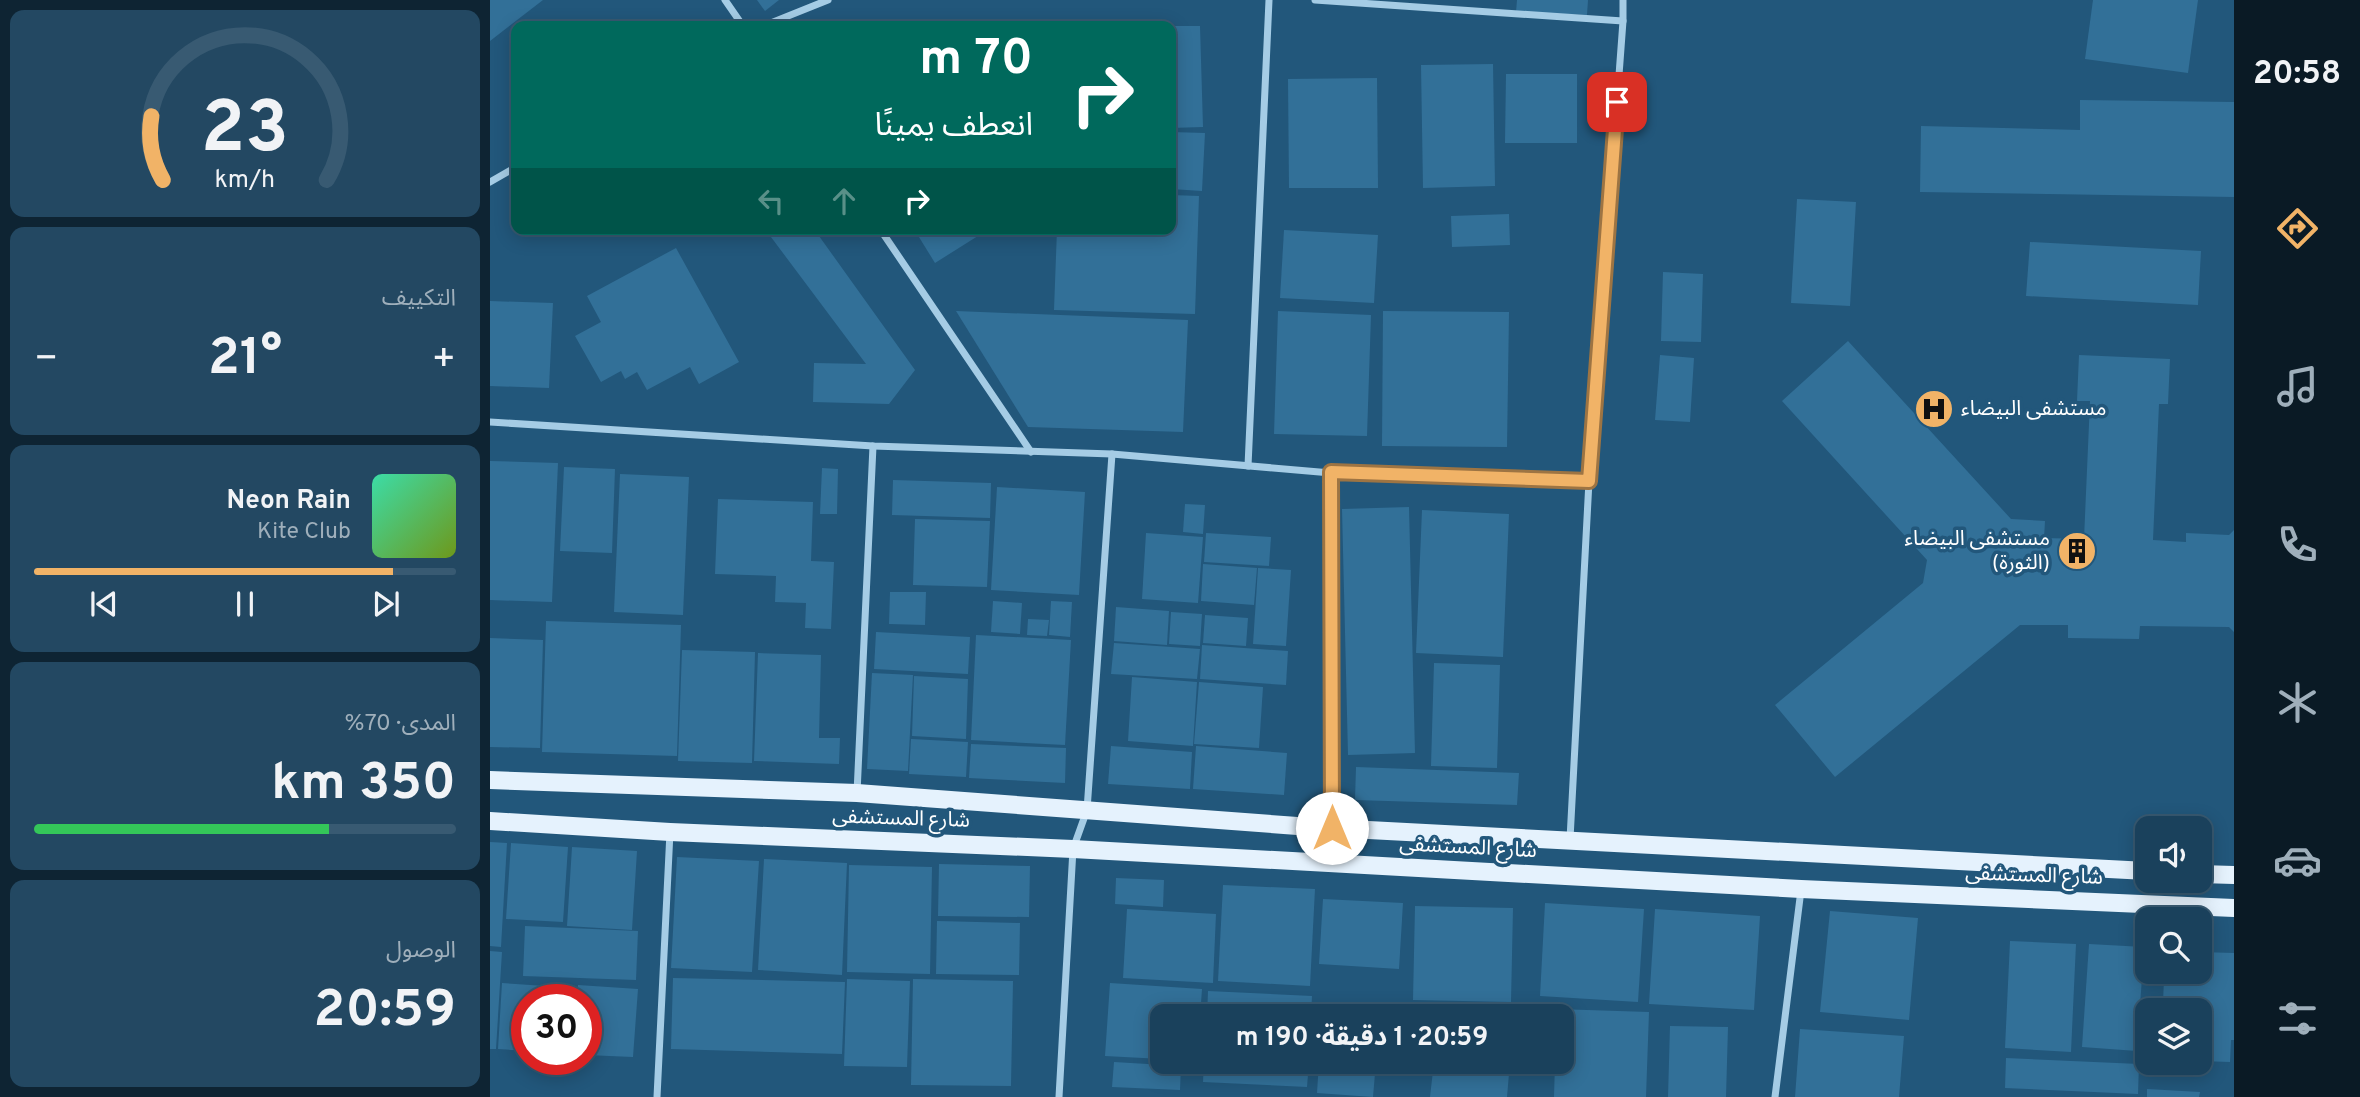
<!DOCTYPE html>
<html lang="ar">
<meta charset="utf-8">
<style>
body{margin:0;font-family:Overpass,"Noto Sans Arabic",sans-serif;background:#234862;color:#f1f3f6;direction:rtl;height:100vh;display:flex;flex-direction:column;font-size:26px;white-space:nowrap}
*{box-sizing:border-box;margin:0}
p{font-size:23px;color:#9fafbb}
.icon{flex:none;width:38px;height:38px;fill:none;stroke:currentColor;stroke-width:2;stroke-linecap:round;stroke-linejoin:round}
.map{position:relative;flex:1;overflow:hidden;direction:ltr}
.sheet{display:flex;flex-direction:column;gap:10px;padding:10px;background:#0e2433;width:490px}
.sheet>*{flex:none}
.guide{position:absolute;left:21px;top:21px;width:665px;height:214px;border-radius:14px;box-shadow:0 4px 18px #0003,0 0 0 2px #385a72;direction:rtl;background:#00695c;color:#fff;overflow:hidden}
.buttons{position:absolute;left:1645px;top:816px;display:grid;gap:14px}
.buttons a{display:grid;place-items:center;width:77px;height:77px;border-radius:14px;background:#1a415c;box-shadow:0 4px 18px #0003,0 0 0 2px #385a72;font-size:35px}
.speed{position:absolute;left:21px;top:984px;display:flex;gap:14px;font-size:35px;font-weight:700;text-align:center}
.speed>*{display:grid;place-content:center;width:91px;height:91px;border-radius:50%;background:#1a415c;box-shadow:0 4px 18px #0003,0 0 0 2px #385a72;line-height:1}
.speed .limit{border:10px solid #d22;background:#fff;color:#111}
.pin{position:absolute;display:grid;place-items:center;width:60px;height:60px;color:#fff;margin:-30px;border-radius:14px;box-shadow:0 4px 10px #0006}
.me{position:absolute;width:77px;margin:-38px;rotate:0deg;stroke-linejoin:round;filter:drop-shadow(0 0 5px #0008)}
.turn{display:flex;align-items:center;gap:24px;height:147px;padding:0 28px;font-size:32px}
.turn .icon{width:91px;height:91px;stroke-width:2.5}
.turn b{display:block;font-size:49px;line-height:60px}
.lanes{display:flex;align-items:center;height:66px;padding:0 28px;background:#0003;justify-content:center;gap:35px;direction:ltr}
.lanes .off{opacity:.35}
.big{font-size:52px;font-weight:700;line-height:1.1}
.sheet .widget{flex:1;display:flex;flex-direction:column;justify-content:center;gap:10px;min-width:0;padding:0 24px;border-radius:14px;background:#234862}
.sheet .dial{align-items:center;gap:0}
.dial svg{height:182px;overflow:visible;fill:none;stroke:#385a72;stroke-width:7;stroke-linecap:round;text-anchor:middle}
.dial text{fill:#f1f3f6;stroke:none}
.song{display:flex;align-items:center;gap:21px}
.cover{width:84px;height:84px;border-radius:10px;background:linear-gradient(135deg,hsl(160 70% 55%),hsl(80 70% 35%))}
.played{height:7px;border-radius:4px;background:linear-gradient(90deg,#f1b367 85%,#385a72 85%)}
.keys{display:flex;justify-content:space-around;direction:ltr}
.heat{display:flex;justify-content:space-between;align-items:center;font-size:38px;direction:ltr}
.charge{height:10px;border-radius:5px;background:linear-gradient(90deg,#34c759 70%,#385a72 0)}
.trip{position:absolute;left:660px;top:1004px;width:424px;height:70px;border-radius:14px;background:#1a415c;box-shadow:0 4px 18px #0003,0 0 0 2px #385a72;font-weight:700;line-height:70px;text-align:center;direction:rtl}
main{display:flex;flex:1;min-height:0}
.menu{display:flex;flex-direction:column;width:126px;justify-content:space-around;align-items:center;background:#0a1a25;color:#9fafbb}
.menu .icon{width:49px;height:49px}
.menu .selected{color:#f1b367}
.menu b{font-size:32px;color:#f1f3f6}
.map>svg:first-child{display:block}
.building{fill:#327098}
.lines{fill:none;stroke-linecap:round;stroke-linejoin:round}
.minor{stroke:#a5cce5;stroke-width:7}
.primary{stroke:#e5f2fd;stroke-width:18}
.route-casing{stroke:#9d7443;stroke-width:18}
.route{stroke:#f1b367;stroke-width:12}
.labels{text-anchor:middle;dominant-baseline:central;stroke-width:7;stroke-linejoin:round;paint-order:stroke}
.poi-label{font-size:21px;fill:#fff;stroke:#22577b;text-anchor:start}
.street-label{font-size:21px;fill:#fff;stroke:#22577b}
</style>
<main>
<nav class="menu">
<b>20:58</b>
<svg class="icon selected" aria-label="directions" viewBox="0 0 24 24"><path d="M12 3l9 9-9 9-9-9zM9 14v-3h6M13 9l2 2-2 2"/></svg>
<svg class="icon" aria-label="music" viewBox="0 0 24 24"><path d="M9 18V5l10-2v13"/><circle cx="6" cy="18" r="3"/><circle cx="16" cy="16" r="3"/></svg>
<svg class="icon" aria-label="phone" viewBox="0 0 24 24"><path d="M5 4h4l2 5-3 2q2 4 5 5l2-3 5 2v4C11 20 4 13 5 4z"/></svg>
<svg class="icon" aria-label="climate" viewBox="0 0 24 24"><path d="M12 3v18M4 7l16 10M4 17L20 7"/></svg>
<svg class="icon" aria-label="car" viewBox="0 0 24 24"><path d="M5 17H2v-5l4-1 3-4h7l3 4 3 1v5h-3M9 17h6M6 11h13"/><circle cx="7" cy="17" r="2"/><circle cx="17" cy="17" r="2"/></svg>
<svg class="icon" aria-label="filters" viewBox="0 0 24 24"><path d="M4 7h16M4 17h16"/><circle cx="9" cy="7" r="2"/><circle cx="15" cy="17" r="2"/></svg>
</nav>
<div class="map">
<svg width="1744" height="1097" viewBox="0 0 1744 1097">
<rect width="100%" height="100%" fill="#22577b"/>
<g class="building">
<polygon points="0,0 53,0 0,41"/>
<polygon points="267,0 289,0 275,11"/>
<polygon points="1027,0 1098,0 1097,15 1026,12"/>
<polygon points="1603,0 1708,0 1698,73 1595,59"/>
<polygon points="610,23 610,26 582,26 582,24"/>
<polygon points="681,26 710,26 713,127 681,128"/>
<polygon points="1003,64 1005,186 933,188 931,65"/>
<polygon points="1016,74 1087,74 1087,143 1015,143"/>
<polygon points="887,78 888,188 799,188 798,79"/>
<polygon points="1590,100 1744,102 1744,197 1430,192 1431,126 1590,130"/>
<polygon points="681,132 715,133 712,191 681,189"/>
<polygon points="681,195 709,196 705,314 564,310 567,229 681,229"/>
<polygon points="1307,199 1366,202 1360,306 1301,303"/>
<polygon points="1019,214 1020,245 962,247 961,216"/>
<polygon points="219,229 234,229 224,237"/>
<polygon points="275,229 324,229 425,370 399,404 323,402 324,363 376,364"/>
<polygon points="424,229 499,229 445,263"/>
<polygon points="794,230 888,235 884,303 790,298"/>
<polygon points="1540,242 1711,251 1708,305 1536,296"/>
<polygon points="186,248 249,362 209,384 200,367 157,390 147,372 135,379 131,371 111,382 85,336 111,322 97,296"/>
<polygon points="1173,272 1213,274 1211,342 1171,341"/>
<polygon points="0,301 63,303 59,388 0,386"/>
<polygon points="466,311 698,320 693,432 538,427"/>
<polygon points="788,311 881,315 877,436 784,434"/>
<polygon points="893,311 1019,312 1017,447 892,446"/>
<polygon points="1358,341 1521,519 1555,521 1554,538 1594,539 1600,401 1587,401 1589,355 1680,359 1678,404 1669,404 1663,540 1696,542 1696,533 1739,535 1744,530 1744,632 1739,627 1650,626 1649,639 1578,638 1578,625 1530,625 1345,777 1285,705 1433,583 1437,560 1292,401"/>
<polygon points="1170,355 1204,358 1200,422 1165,420"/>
<polygon points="0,461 68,463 62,602 0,600"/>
<polygon points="74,467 125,469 122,553 70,551"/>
<polygon points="332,468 348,469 347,514 330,514"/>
<polygon points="130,474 199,477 193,615 124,612"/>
<polygon points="403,480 501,483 500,518 402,515"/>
<polygon points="507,487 595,492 589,595 501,590"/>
<polygon points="228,499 323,502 321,561 344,562 341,629 315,628 316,603 285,602 286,576 225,574"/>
<polygon points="695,504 715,505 713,534 693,532"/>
<polygon points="919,507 925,753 858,755 852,509"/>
<polygon points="932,510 1019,514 1013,657 926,653"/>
<polygon points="425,519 500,521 497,587 423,585"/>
<polygon points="656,533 713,537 708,603 652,599"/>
<polygon points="716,533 781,537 779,566 714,562"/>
<polygon points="713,564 767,568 764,605 711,601"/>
<polygon points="768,568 801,570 796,646 763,644"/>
<polygon points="400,592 436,592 435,625 399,624"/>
<polygon points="503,601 532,603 530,634 501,632"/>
<polygon points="561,601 582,602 580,637 559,635"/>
<polygon points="626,607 679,611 677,645 624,641"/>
<polygon points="681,612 712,614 710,646 679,644"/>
<polygon points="715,615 758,618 756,646 713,643"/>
<polygon points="538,619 559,620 557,636 537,635"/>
<polygon points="56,621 191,625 187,756 52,752"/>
<polygon points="386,632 480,637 478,674 384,669"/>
<polygon points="486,635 581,640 575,745 481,740"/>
<polygon points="0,638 53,640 50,748 0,747"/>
<polygon points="624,643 710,649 707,679 621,674"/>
<polygon points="712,645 798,651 796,685 710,679"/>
<polygon points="192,650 265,652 262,763 188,761"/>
<polygon points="268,653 331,655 329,738 350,738 349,764 264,761"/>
<polygon points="944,663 1010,665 1007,768 941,766"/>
<polygon points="382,673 423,675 418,771 377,769"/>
<polygon points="424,676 478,679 476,739 422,736"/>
<polygon points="642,677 707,682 703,746 638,741"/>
<polygon points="709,682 773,687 769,748 704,744"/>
<polygon points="421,739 478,742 476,777 419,774"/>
<polygon points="481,744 576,748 575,783 479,778"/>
<polygon points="621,746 702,752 700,789 618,784"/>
<polygon points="706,746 797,753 794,795 703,789"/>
<polygon points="866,767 1029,773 1027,805 865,800"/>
<polygon points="0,842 17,843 11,947 0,946"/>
<polygon points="21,843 78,847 73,922 16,919"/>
<polygon points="82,847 147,851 142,930 77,926"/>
<polygon points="187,857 269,861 262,972 181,968"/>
<polygon points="274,859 357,863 352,975 268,970"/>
<polygon points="449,864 540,866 539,917 448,916"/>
<polygon points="359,865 442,867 440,974 357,972"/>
<polygon points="626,878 674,880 673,907 625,904"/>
<polygon points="733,885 825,889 820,986 728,981"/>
<polygon points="833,899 913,903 909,969 829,964"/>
<polygon points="1055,903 1154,909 1148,1002 1050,996"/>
<polygon points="925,906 1023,908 1021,1002 923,1000"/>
<polygon points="637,909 726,914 723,983 633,978"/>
<polygon points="1165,909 1270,916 1264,1010 1159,1004"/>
<polygon points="1340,911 1428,918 1419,1020 1330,1012"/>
<polygon points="447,921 530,923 529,975 446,974"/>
<polygon points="35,926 148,931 146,980 33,976"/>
<polygon points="1520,941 1586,944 1581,1052 1515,1048"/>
<polygon points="1599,944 1654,947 1647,1051 1592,1047"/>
<polygon points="0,951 12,952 6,1049 0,1049"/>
<polygon points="1710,952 1744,953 1744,1040 1741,1040 1740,1062 1710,1061 1710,1010 1668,1010 1668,1002 1673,1002 1674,979 1668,978 1668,971 1710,971"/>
<polygon points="183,978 355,982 352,1054 181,1049"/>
<polygon points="357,979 420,981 417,1067 354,1066"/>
<polygon points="423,979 523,981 521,1086 421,1085"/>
<polygon points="12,983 85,988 84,999 37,999 37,1051 8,1049"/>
<polygon points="620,983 712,989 710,1017 672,1017 672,1059 615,1056"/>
<polygon points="88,985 148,989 143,1057 96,1055 96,999 87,999"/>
<polygon points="718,991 822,996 821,1017 717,1017"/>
<polygon points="1066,1009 1159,1012 1156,1097 1064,1097 1065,1062 1071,1062 1071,1017 1066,1017"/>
<polygon points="1180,1026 1238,1027 1236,1097 1178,1097"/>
<polygon points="1310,1029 1414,1036 1409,1097 1305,1097"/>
<polygon points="1516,1058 1649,1064 1648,1094 1515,1088"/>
<polygon points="624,1062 691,1066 690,1090 622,1087"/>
<polygon points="714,1062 819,1062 817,1087 713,1082"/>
<polygon points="829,1062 886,1062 883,1097 827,1093"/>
<polygon points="944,1062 1020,1062 1017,1097 940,1097"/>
<polygon points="1657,1089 1710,1092 1709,1097 1657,1097"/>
</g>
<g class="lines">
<g class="minor">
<polyline points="235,0 253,26"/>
<polyline points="825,0 1133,21"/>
<polyline points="273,26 338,0"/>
<polyline points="0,182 26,167"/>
<polyline points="390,229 541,452"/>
<polyline points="0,422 383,446 622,454 841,473 1099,481"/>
<polyline points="758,466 779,0"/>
<polyline points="841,473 842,828"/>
<polyline points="367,793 383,446"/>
<polyline points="1080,839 1099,481 1133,21 1133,0"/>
<polyline points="167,1097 180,832"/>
<polyline points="569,1097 583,849 597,810 622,454"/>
<polyline points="1285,1097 1311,890"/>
</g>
<g class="primary">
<polyline points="0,780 367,793 821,827 1657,871"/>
<polyline points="0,821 180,832 583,849 1311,889 1744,908"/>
<polyline points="1710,874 1744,875"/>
</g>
</g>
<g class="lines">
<defs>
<polyline id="route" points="842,828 841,472 1099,481 1127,102"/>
</defs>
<use href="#route" class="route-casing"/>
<use href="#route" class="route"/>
</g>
<defs>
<symbol id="hospital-disc" viewBox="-11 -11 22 22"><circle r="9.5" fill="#f1b367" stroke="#22577b"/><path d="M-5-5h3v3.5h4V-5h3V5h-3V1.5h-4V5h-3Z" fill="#111"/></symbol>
<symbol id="building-disc" viewBox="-11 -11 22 22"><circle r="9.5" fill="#f1b367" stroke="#22577b"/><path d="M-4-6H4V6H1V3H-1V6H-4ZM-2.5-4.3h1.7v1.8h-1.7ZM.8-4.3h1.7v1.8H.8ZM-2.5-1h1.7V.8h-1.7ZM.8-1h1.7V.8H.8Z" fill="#111"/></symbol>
</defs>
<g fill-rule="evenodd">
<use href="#hospital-disc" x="1422" y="387" width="44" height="44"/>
<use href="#building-disc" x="1565" y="529" width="44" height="44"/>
</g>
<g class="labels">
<g class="poi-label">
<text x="1471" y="409">مستشفى البيضاء</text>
<text x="1560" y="539" text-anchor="end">مستشفى البيضاء<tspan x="1560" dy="24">(الثورة)</tspan></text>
</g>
<g class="street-label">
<text transform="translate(411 819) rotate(2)">شارع المستشفى</text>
<text transform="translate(978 848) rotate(3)">شارع المستشفى</text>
<text transform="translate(1544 876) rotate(2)">شارع المستشفى</text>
</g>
</g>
</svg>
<div class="buttons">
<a><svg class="icon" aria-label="sound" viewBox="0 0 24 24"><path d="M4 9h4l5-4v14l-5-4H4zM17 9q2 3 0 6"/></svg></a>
<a><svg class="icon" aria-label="search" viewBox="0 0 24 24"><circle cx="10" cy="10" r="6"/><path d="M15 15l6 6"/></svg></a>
<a><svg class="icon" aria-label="layers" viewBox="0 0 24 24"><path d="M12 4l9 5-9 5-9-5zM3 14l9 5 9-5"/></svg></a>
</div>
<div class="speed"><div class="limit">30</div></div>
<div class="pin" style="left:1127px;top:102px;background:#d93025"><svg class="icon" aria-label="arrive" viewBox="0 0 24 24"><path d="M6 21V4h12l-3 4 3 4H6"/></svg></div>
<svg class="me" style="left:842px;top:828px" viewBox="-20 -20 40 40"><circle r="19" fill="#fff"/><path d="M0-13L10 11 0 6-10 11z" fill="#f1b367"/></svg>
<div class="trip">20:59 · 1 دقيقة · 190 m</div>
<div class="guide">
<div class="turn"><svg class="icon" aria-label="right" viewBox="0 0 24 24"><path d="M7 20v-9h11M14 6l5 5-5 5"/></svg><div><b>70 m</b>انعطف يمينًا</div></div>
<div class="lanes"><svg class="icon off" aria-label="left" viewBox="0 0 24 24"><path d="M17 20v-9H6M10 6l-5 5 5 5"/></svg><svg class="icon off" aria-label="ahead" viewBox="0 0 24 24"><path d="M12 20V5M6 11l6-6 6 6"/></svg><svg class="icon" aria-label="right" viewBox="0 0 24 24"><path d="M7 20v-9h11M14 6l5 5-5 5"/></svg></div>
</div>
</div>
<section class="sheet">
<div class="widget dial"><svg viewBox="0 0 100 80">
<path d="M14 69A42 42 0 1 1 86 69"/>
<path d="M14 69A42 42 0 0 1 9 41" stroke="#f1b367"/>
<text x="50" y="56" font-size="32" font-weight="700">23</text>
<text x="50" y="72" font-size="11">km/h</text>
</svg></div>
<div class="widget"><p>التكييف</p>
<div class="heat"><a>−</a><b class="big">21°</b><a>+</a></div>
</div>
<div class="widget">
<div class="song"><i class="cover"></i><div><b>Neon Rain</b><p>Kite Club</p></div></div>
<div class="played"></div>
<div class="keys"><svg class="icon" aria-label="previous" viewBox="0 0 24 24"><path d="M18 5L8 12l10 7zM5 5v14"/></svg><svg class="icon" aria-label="pause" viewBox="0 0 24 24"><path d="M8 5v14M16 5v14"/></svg><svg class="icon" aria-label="next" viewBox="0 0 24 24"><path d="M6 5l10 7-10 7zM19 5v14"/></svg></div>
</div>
<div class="widget"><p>المدى · 70%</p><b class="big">350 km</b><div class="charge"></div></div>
<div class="widget"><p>الوصول</p><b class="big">20:59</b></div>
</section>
</main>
